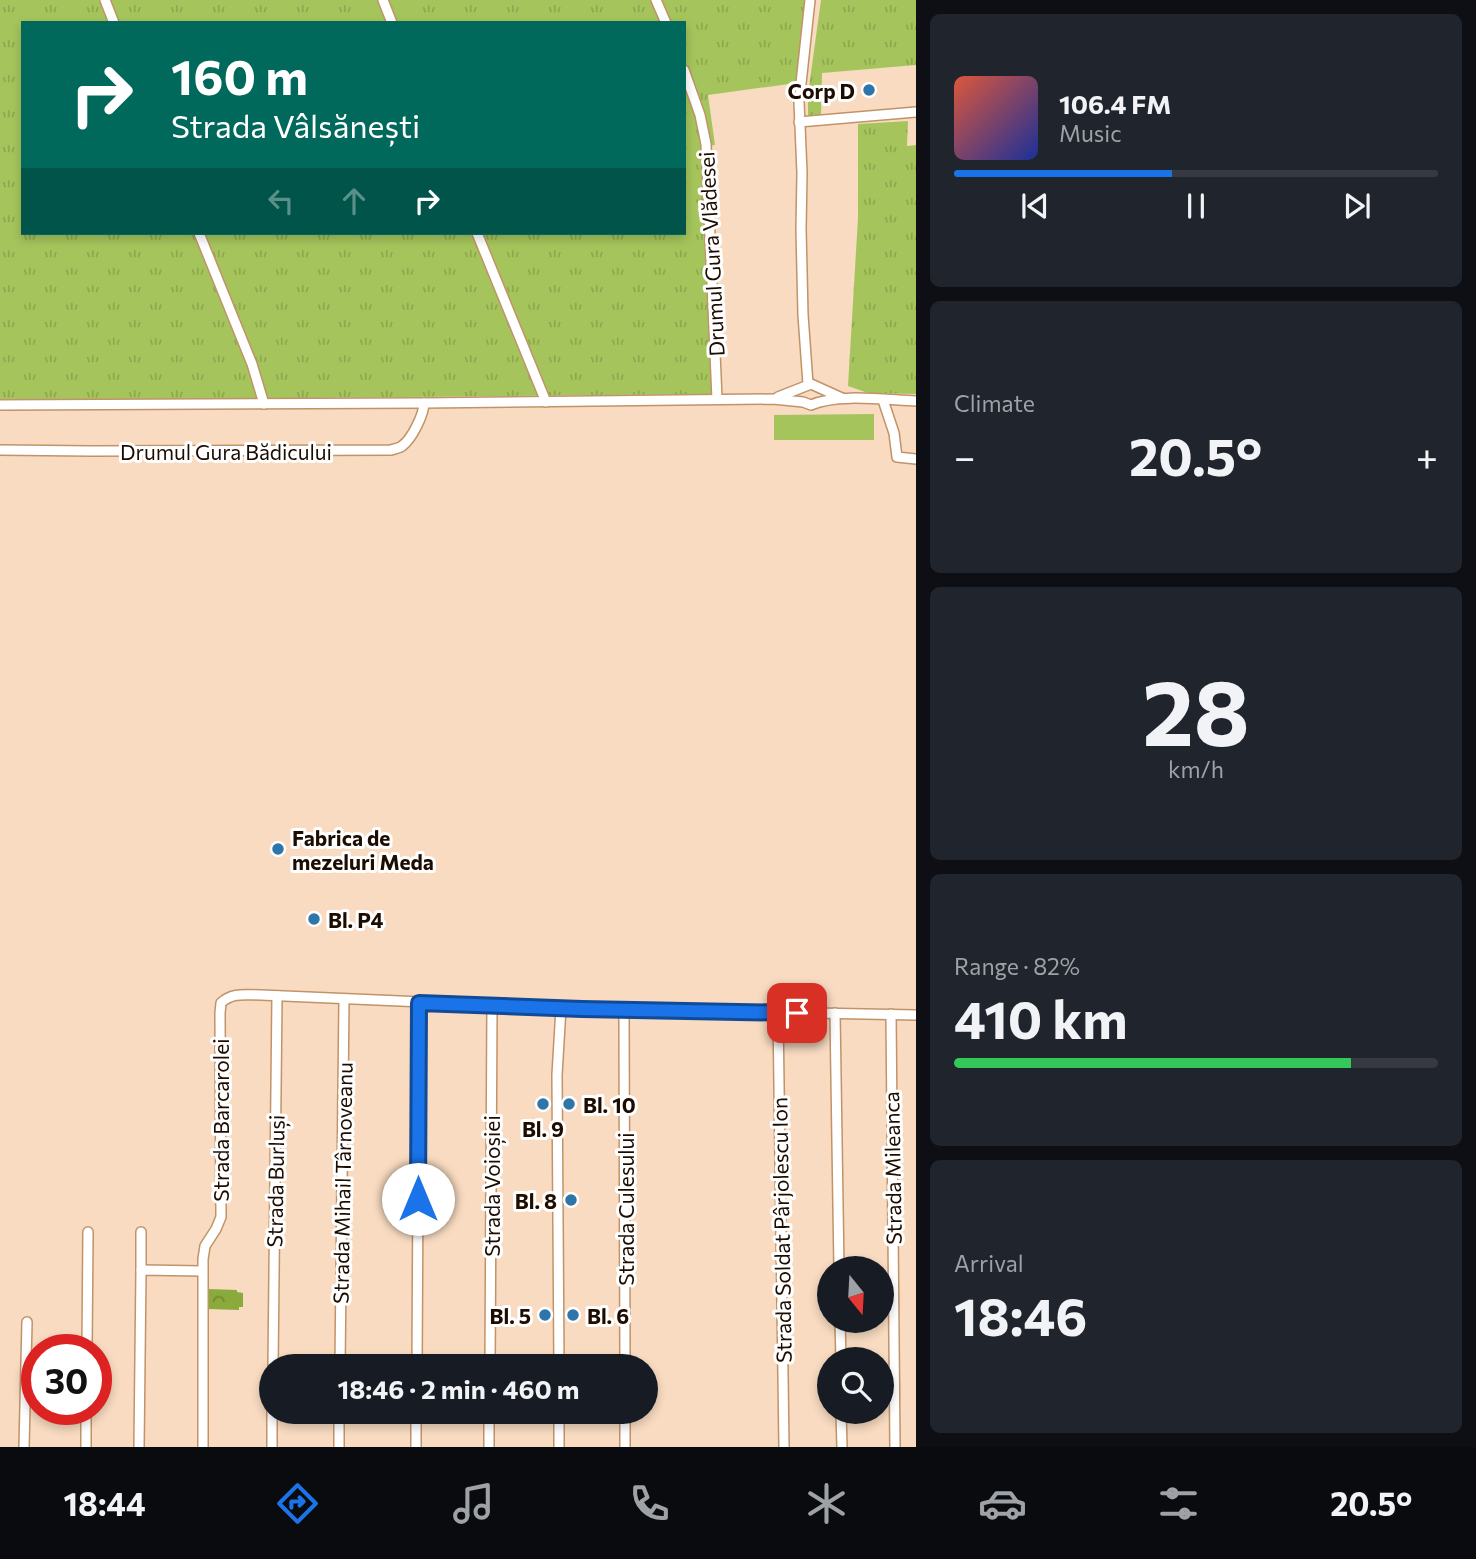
<!DOCTYPE html>
<meta charset="utf-8">
<style>
body{margin:0;font-family:Commissioner,sans-serif;background:#20242c;color:#f1f3f6;height:100vh;display:flex;flex-direction:column;font-size:26px;white-space:nowrap}
*{box-sizing:border-box;margin:0}
p{font-size:23px;color:#9ea1a6}
.icon{flex:none;width:38px;height:38px;fill:none;stroke:currentColor;stroke-width:2;stroke-linecap:round;stroke-linejoin:round}
.map{position:relative;flex:1;overflow:hidden}
.sheet{display:flex;flex-direction:column;gap:14px;padding:14px;background:#0d0f14;width:560px}
.sheet>*{flex:none}
.top-card{position:absolute;left:21px;top:21px;width:665px;height:214px;border-radius:0px;box-shadow:0 4px 10px #0003;background:#00695c;color:#fff;overflow:hidden}
.needle{width:46px;rotate:162deg}
.buttons{position:absolute;left:817px;top:1256px;display:grid;gap:14px}
.buttons a{display:grid;place-items:center;width:77px;height:77px;border-radius:50%;background:#171b24;box-shadow:0 4px 10px #0003;font-size:35px}
.speed{position:absolute;left:21px;top:1334px;display:flex;gap:14px;font-size:35px;font-weight:700;text-align:center}
.speed>*{display:grid;place-content:center;width:91px;height:91px;border-radius:50%;background:#171b24;box-shadow:0 4px 10px #0003;line-height:1}
.speed .limit{border:10px solid #d22;background:#fff;color:#111}
.pin{position:absolute;display:grid;place-items:center;width:60px;height:60px;color:#fff;margin:-30px;border-radius:14px;box-shadow:0 4px 10px #0006}
.me{position:absolute;width:77px;margin:-38px;rotate:0deg;stroke-linejoin:round;filter:drop-shadow(0 0 5px #0008)}
.turn{display:flex;align-items:center;gap:24px;height:147px;padding:0 35px;font-size:32px}
.turn .icon{width:91px;height:91px;stroke-width:2.5}
.turn b{display:block;font-size:49px;line-height:60px}
.lanes{display:flex;align-items:center;height:66px;padding:0 35px;background:#0003;justify-content:center;gap:35px;direction:ltr}
.lanes .off{opacity:.35}
.big{font-size:52px;font-weight:700;line-height:1.1}
.sheet .widget{flex:1;display:flex;flex-direction:column;justify-content:center;gap:10px;min-width:0;padding:0 24px;border-radius:10px;background:#20242c}
.sheet .dial{align-items:center;gap:0}
.dial b{font-size:91px;line-height:1}
.song{display:flex;align-items:center;gap:21px}
.cover{width:84px;height:84px;border-radius:10px;background:linear-gradient(135deg,hsl(10 70% 55%),hsl(230 70% 35%))}
.played{height:7px;border-radius:4px;background:linear-gradient(90deg,#1a73e8 45%,#363941 45%)}
.keys{display:flex;justify-content:space-around;direction:ltr}
.heat{display:flex;justify-content:space-between;align-items:center;font-size:38px;direction:ltr}
.charge{height:10px;border-radius:5px;background:linear-gradient(90deg,#34c759 82%,#363941 0)}
.trip{position:absolute;left:259px;top:1354px;width:399px;height:70px;border-radius:35px;background:#171b24;box-shadow:0 4px 10px #0003;font-weight:700;line-height:70px;text-align:center}
.tab-bar{display:flex;height:112px;justify-content:space-around;align-items:center;background:#090b0e;color:#9ea1a6}
.tab-bar .icon{width:49px;height:49px}
.tab-bar .active{color:#1a73e8}
.tab-bar b{font-size:32px;color:#f1f3f6}
main{display:flex;flex:1;min-height:0}
.map>svg:first-child{display:block}
.grass{fill:url(#grass-tufts);fill-rule:evenodd}
.forest{fill:url(#forest-crowns)}
.pitch{fill:#a5c55c}
.lines{fill:none;stroke-linecap:round;stroke-linejoin:round}
.minor-casing{stroke:#c19369;stroke-width:12}
.minor{stroke:#fff;stroke-width:9}
.route-casing{stroke:#114b97;stroke-width:18}
.route{stroke:#1a73e8;stroke-width:12}
.poi-dot{fill:#2e76aa;stroke:#fff;stroke-width:2.5}
.labels{text-anchor:middle;dominant-baseline:central;stroke-width:6;stroke-linejoin:round;paint-order:stroke}
.poi-label{font-size:21px;font-weight:bold;fill:#1d0c00;stroke:#fff;text-anchor:start}
.street-label{font-size:21px;fill:#1d0c00;stroke:#fff}
</style>
<main>
<div class="map">
<svg width="916" height="1447" viewBox="0 0 916 1447">
<defs>
<pattern id="grass-tufts" width="24" height="20" patternUnits="userSpaceOnUse" patternTransform="scale(1.75)"><rect width="24" height="20" fill="#a5c55c"/><path d="M3 7l-1-3M5 7V3M7 7l1-3M15 17l-1-3M17 17v-4M19 17l1-3" fill="none" stroke="#8ea84e"/></pattern>
<pattern id="forest-crowns" width="20" height="18" patternUnits="userSpaceOnUse" patternTransform="scale(1.75)"><rect width="20" height="18" fill="#8baa3c"/><path d="M2 6a3 3 0 1 1 6 0M12 15a3 3 0 1 1 6 0" fill="none" stroke="#718930"/></pattern>
</defs>
<rect width="100%" height="100%" fill="#f8dbc1"/>
<g class="grass">
<path d="M0,0H807L796,83L708,95L715,145L709,146L714,204H707L714,394L0,401ZM23,23H684V233H23Z"/>
<polygon points="821,0 916,0 916,65 822,73 821,116 808,116 808,94"/>
<polygon points="908,121 907,146 916,145 916,394 868,393 848,386 858,218 858,124"/>
</g>
<polygon class="forest" points="208,1289 237,1290 237,1292 243,1293 243,1307 239,1307 239,1310 208,1309"/>
<polygon class="pitch" points="874,414 874,440 774,440 774,415"/>
<g class="lines">
<defs>
<g id="minor">
<polyline points="105,0 114,23"/>
<polyline points="383,0 392,23"/>
<polyline points="656,0 666,23"/>
<polyline points="684,70 700,115 706,144 717,399"/>
<polyline points="799,122 916,112"/>
<polyline points="199,233 252,364 264,404"/>
<polyline points="477,233 546,402"/>
<polyline points="808,384 803,315 801,229 802,173 799,102 810,0"/>
<polyline points="778,397 811,384 842,398"/>
<polyline points="883,400 894,433 897,457 916,459"/>
<path d="M0,405L424,403L773,399L803,402L811,405C837,393 887,400 916,401"/>
<path d="M0,450L91,451L391,450C394,449 400,448 402,446C412,439 424,414 424,403"/>
<polyline points="624,1010 625,1367"/>
<polyline points="778,1013 784,1447"/>
<polyline points="835,1013 839,1269"/>
<polyline points="891,1014 895,1447"/>
<polyline points="141,1232 141,1270"/>
<polyline points="840,1321 841,1360"/>
<polyline points="87,1349 88,1232"/>
<polyline points="273,1367 277,996"/>
<polyline points="340,1367 344,999"/>
<polyline points="417,1367 419,1003"/>
<polyline points="490,1367 492,1006"/>
<polyline points="559,1367 557,1075 561,1008"/>
<polyline points="559,1412 559,1447"/>
<polyline points="625,1412 625,1447"/>
<polyline points="841,1412 842,1447"/>
<polyline points="24,1447 27,1322"/>
<polyline points="86,1447 86,1409"/>
<polyline points="139,1447 141,1270 202,1271"/>
<path d="M203,1447V1259L205,1246L216,1229L221,1217L220,1013L221,1003C232,992 246,995 261,995L561,1008L916,1015"/>
<polyline points="272,1447 272,1412"/>
<polyline points="339,1447 339,1412"/>
<polyline points="416,1447 416,1412"/>
<polyline points="489,1447 489,1412"/>
</g>
</defs>
<use href="#minor" class="minor-casing"/>
<use href="#minor" class="minor"/>
</g>
<g class="lines">
<defs>
<polyline id="route" points="418,1199 419,1003 582,1009 797,1013"/>
</defs>
<use href="#route" class="route-casing"/>
<use href="#route" class="route"/>
</g>
<g class="poi-dot">
<circle cx="869" cy="90" r="7"/>
<circle cx="278" cy="849" r="7"/>
<circle cx="314" cy="919" r="7"/>
<circle cx="543" cy="1104" r="7"/>
<circle cx="569" cy="1104" r="7"/>
<circle cx="571" cy="1200" r="7"/>
<circle cx="545" cy="1315" r="7"/>
<circle cx="573" cy="1315" r="7"/>
</g>
<g class="labels">
<g class="poi-label">
<text x="855" y="90" text-anchor="end">Corp D</text>
<text x="292" y="837">Fabrica de<tspan x="292" dy="24">mezeluri Meda</tspan></text>
<text x="328" y="919">Bl. P4</text>
<text x="583" y="1104">Bl. 10</text>
<text x="543" y="1128" text-anchor="middle">Bl. 9</text>
<text x="557" y="1200" text-anchor="end">Bl. 8</text>
<text x="531" y="1315" text-anchor="end">Bl. 5</text>
<text x="587" y="1315">Bl. 6</text>
</g>
<g class="street-label">
<text transform="translate(711 254) rotate(-93)">Drumul Gura Vlădesei</text>
<text x="226" y="451">Drumul Gura Bădicului</text>
<text transform="translate(220 1120) rotate(-90)">Strada Barcarolei</text>
<text transform="translate(892 1168) rotate(-91)">Strada Mileanca</text>
<text transform="translate(275 1181) rotate(-89)">Strada Burluși</text>
<text transform="translate(342 1183) rotate(-89)">Strada Mihail Târnoveanu</text>
<text transform="translate(491 1186) rotate(-90)">Strada Voioșiei</text>
<text transform="translate(625 1209) rotate(-90)">Strada Culesului</text>
<text transform="translate(781 1230) rotate(-91)">Strada Soldat Pârjolescu Ion</text>
</g>
</g>
</svg>
<div class="buttons">
<a><svg class="needle" viewBox="-14 -14 28 28"><path d="M0-13l5 13h-10z" fill="#e53935"/><path d="M0 13l5-13h-10z" fill="#9ea1a6"/></svg></a>
<a><svg class="icon" aria-label="search" viewBox="0 0 24 24"><circle cx="10" cy="10" r="6"/><path d="M15 15l6 6"/></svg></a>
</div>
<div class="speed"><div class="limit">30</div></div>
<div class="pin" style="left:797px;top:1013px;background:#d93025"><svg class="icon" aria-label="arrive" viewBox="0 0 24 24"><path d="M6 21V4h12l-3 4 3 4H6"/></svg></div>
<svg class="me" style="left:418px;top:1199px" viewBox="-20 -20 40 40"><circle r="19" fill="#fff"/><path d="M0-13L10 11 0 6-10 11z" fill="#1a73e8"/></svg>
<div class="trip">18:46 · 2 min · 460 m</div>
<div class="top-card">
<div class="turn"><svg class="icon" aria-label="right" viewBox="0 0 24 24"><path d="M7 20v-9h11M14 6l5 5-5 5"/></svg><div><b>160 m</b>Strada Vâlsănești</div></div>
<div class="lanes"><svg class="icon off" aria-label="left" viewBox="0 0 24 24"><path d="M17 20v-9H6M10 6l-5 5 5 5"/></svg><svg class="icon off" aria-label="ahead" viewBox="0 0 24 24"><path d="M12 20V5M6 11l6-6 6 6"/></svg><svg class="icon" aria-label="right" viewBox="0 0 24 24"><path d="M7 20v-9h11M14 6l5 5-5 5"/></svg></div>
</div>
</div>
<section class="sheet">
<div class="widget">
<div class="song"><i class="cover"></i><div><b>106.4 FM</b><p>Music</p></div></div>
<div class="played"></div>
<div class="keys"><svg class="icon" aria-label="previous" viewBox="0 0 24 24"><path d="M18 5L8 12l10 7zM5 5v14"/></svg><svg class="icon" aria-label="pause" viewBox="0 0 24 24"><path d="M8 5v14M16 5v14"/></svg><svg class="icon" aria-label="next" viewBox="0 0 24 24"><path d="M6 5l10 7-10 7zM19 5v14"/></svg></div>
</div>
<div class="widget"><p>Climate</p>
<div class="heat"><a>−</a><b class="big">20.5°</b><a>+</a></div>
</div>
<div class="widget dial"><b>28</b><p>km/h</p></div>
<div class="widget"><p>Range · 82%</p><b class="big">410 km</b><div class="charge"></div></div>
<div class="widget"><p>Arrival</p><b class="big">18:46</b></div>
</section>
</main>
<nav class="tab-bar">
<b>18:44</b>
<svg class="icon active" aria-label="directions" viewBox="0 0 24 24"><path d="M12 3l9 9-9 9-9-9zM9 14v-3h6M13 9l2 2-2 2"/></svg>
<svg class="icon" aria-label="music" viewBox="0 0 24 24"><path d="M9 18V5l10-2v13"/><circle cx="6" cy="18" r="3"/><circle cx="16" cy="16" r="3"/></svg>
<svg class="icon" aria-label="phone" viewBox="0 0 24 24"><path d="M5 4h4l2 5-3 2q2 4 5 5l2-3 5 2v4C11 20 4 13 5 4z"/></svg>
<svg class="icon" aria-label="climate" viewBox="0 0 24 24"><path d="M12 3v18M4 7l16 10M4 17L20 7"/></svg>
<svg class="icon" aria-label="car" viewBox="0 0 24 24"><path d="M5 17H2v-5l4-1 3-4h7l3 4 3 1v5h-3M9 17h6M6 11h13"/><circle cx="7" cy="17" r="2"/><circle cx="17" cy="17" r="2"/></svg>
<svg class="icon" aria-label="filters" viewBox="0 0 24 24"><path d="M4 7h16M4 17h16"/><circle cx="9" cy="7" r="2"/><circle cx="15" cy="17" r="2"/></svg>
<b>20.5°</b>
</nav>
